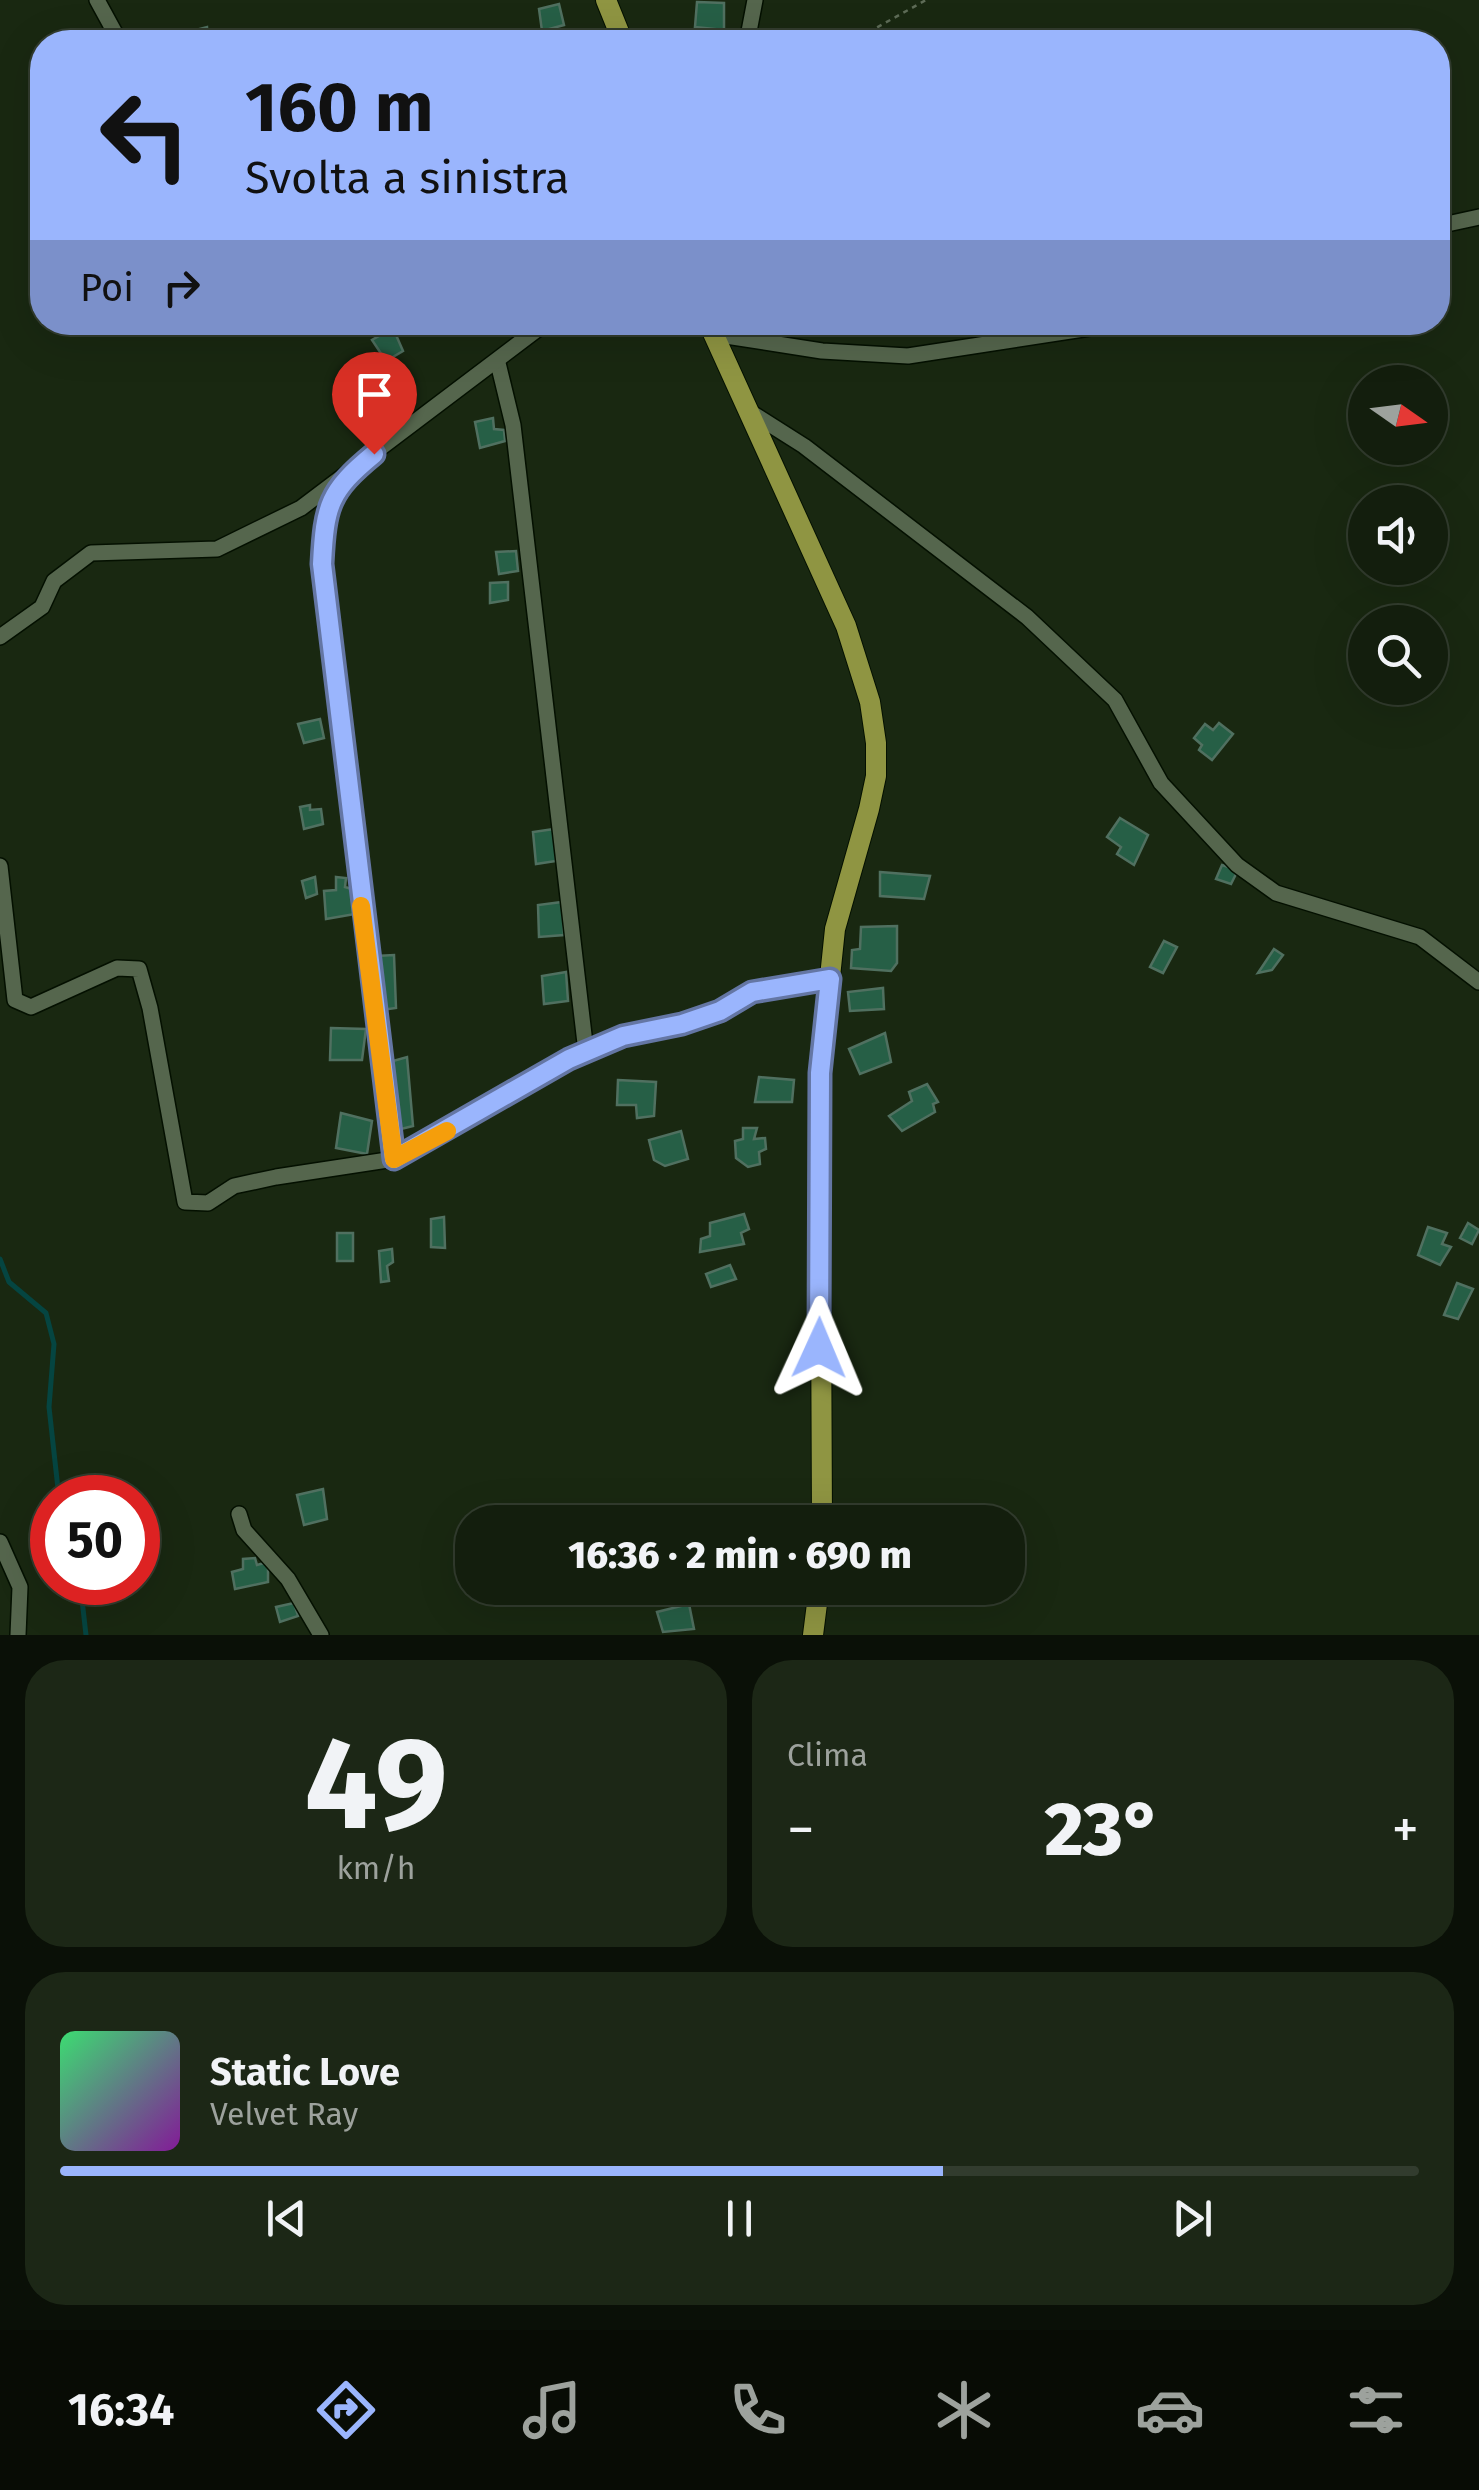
<!DOCTYPE html>
<html lang="it">
<meta charset="utf-8">
<style>
body{margin:0;font-family:"Fira Sans",sans-serif;background:#1c2716;color:#f1f3f6;height:100vh;display:flex;flex-direction:column;font-size:38px;white-space:nowrap}
*{box-sizing:border-box;margin:0}
p{font-size:32px;color:#9da29d}
.icon{flex:none;width:55px;height:55px;fill:none;stroke:currentColor;stroke-width:2;stroke-linecap:round;stroke-linejoin:round}
.map{position:relative;height:1635px;overflow:hidden}
.side{display:flex;flex-direction:column;gap:25px;padding:25px;background:#0a1007;flex:1}
.side>*{flex:none}
.guide{position:absolute;left:30px;top:30px;width:1420px;height:305px;border-radius:40px;box-shadow:0 10px 40px #0002,0 0 0 2px #323c2e;background:#9ab5fd;color:#111;overflow:hidden}
.needle{width:65px;rotate:104deg}
.controls{position:absolute;left:1348px;top:365px;display:grid;gap:20px}
.controls a{display:grid;place-items:center;width:100px;height:100px;border-radius:50%;background:#131e0d;box-shadow:0 10px 40px #0002,0 0 0 2px #323c2e;font-size:50px}
.speed{position:absolute;left:30px;top:1475px;display:flex;gap:20px;font-size:50px;font-weight:700;text-align:center}
.speed>*{display:grid;place-content:center;width:130px;height:130px;border-radius:50%;background:#131e0d;box-shadow:0 10px 40px #0002,0 0 0 2px #323c2e;line-height:1}
.speed .limit{border:15px solid #d22;background:#fff;color:#111}
.pin{position:absolute;display:grid;place-items:center;width:85px;height:85px;color:#fff;margin:-102px -42px;border-radius:50% 50% 50% 0;rotate:-45deg;box-shadow:0 0 10px #0007}
.pin .icon{rotate:45deg}
.me{position:absolute;width:110px;margin:-55px;rotate:1deg;stroke-linejoin:round;filter:drop-shadow(0 0 8px #0008)}
.turn{display:flex;align-items:center;gap:35px;height:210px;padding:0 50px;font-size:45px}
.turn .icon{width:130px;height:130px;stroke-width:2.5}
.turn b{display:block;font-size:70px;line-height:85px}
.then{display:flex;align-items:center;height:95px;padding:0 50px;background:#0003;gap:20px;font-size:38px}
.big{font-size:75px;font-weight:800;line-height:1.1}
.side .card{flex:1;display:flex;flex-direction:column;justify-content:center;gap:15px;min-width:0;padding:0 35px;border-radius:40px;background:#1c2716}
.side .dial{align-items:center;gap:0}
.dial b{font-size:130px;line-height:1}
.song{display:flex;align-items:center;gap:30px}
.cover{width:120px;height:120px;border-radius:15px;background:linear-gradient(135deg,hsl(140 70% 55%),hsl(290 70% 35%))}
.played{height:10px;border-radius:5px;background:linear-gradient(90deg,#9ab5fd 65%,#323c2e 65%)}
.keys{display:flex;justify-content:space-around;direction:ltr}
.heat{display:flex;justify-content:space-between;align-items:center;font-size:55px;direction:ltr}
.side .tiles{flex:1;display:grid;gap:25px;grid-template-columns:1fr 1fr}
.card:last-child{grid-column:span 2}
.trip{position:absolute;left:455px;top:1505px;width:570px;height:100px;border-radius:40px;background:#131e0d;box-shadow:0 10px 40px #0002,0 0 0 2px #323c2e;font-weight:800;line-height:100px;text-align:center}
.dock{display:flex;height:160px;justify-content:space-around;align-items:center;background:#080c05;color:#9da29d}
.dock .icon{width:70px;height:70px}
.dock .on{color:#9ab5fd}
.dock b{font-size:45px;color:#f1f3f6}
.map>svg:first-child{display:block}
.lines{fill:none;stroke-linecap:round;stroke-linejoin:round}
.stream{stroke:#054541;stroke-width:5}
.building{fill:#265f46;stroke:#507060;stroke-width:2.5}
.minor-casing{stroke:#041000;stroke-width:18}
.major-casing{stroke:#041000;stroke-width:22}
.path{stroke:#5e6c57;stroke-width:2.5;stroke-dasharray:5 5;stroke-linecap:butt}
.minor{stroke:#55664d;stroke-width:15}
.major{stroke:#8f9542;stroke-width:20}
.route-casing{stroke:#6476a4;stroke-width:25}
.route{stroke:#9ab5fd;stroke-width:18}
.slow{stroke:#f59e0b;stroke-width:18}
</style>
<div class="map">
<svg width="1479" height="1635" viewBox="0 0 1479 1635">
<rect width="100%" height="100%" fill="#192811"/>
<g class="lines">
<g class="stream">
<polyline points="0,1259 9,1282 46,1313 54,1344 49,1407 59,1498"/>
<polyline points="80,1582 86,1635"/>
</g>
</g>
<g class="building">
<polygon points="697,2 724,3 724,30 695,27"/>
<polygon points="559,4 564,25 542,31 539,9"/>
<polygon points="207,27 208,42 193,42 192,31"/>
<polygon points="393,328 403,351 386,361 372,340"/>
<polygon points="493,418 494,429 504,430 505,441 480,448 475,422"/>
<polygon points="516,551 518,571 499,574 496,552"/>
<polygon points="508,582 508,600 490,603 490,583"/>
<polygon points="320,719 324,738 304,743 298,724"/>
<polygon points="1219,723 1233,734 1212,760 1199,750 1202,745 1194,738 1205,724 1213,730"/>
<polygon points="310,805 310,810 321,809 323,824 304,829 300,807"/>
<polygon points="1120,818 1148,835 1134,865 1117,854 1121,847 1107,837"/>
<polygon points="554,829 556,861 536,864 533,832"/>
<polygon points="1222,865 1238,870 1231,884 1216,879"/>
<polygon points="880,872 930,876 924,899 880,896"/>
<polygon points="315,877 317,894 306,898 302,881"/>
<polygon points="336,877 346,878 345,887 352,889 355,914 326,919 324,891 336,890"/>
<polygon points="562,902 564,935 539,937 538,905"/>
<polygon points="897,926 897,963 891,971 851,968 852,950 860,949 861,927"/>
<polygon points="1164,941 1177,947 1163,973 1150,967"/>
<polygon points="1274,949 1283,955 1272,970 1258,973"/>
<polygon points="394,955 396,1008 381,1010 376,956"/>
<polygon points="566,972 568,1001 544,1004 542,976"/>
<polygon points="883,988 884,1009 850,1011 848,992"/>
<polygon points="331,1028 366,1029 362,1060 330,1060"/>
<polygon points="885,1033 891,1062 860,1074 849,1049"/>
<polygon points="407,1057 413,1126 397,1130 391,1098 393,1061"/>
<polygon points="759,1077 794,1080 792,1102 755,1102"/>
<polygon points="618,1080 656,1082 654,1116 637,1118 636,1105 617,1105"/>
<polygon points="927,1084 938,1102 933,1104 935,1112 902,1131 889,1116 912,1101 909,1092"/>
<polygon points="341,1113 372,1121 367,1154 336,1148"/>
<polygon points="743,1128 757,1128 754,1139 765,1138 766,1149 759,1152 760,1164 748,1167 736,1158 735,1141 743,1139"/>
<polygon points="681,1131 688,1159 665,1166 654,1160 649,1140"/>
<polygon points="744,1214 749,1229 741,1233 744,1244 700,1252 701,1239 710,1236 710,1223"/>
<polygon points="444,1217 445,1248 431,1247 431,1219"/>
<polygon points="1468,1223 1479,1230 1472,1244 1460,1238"/>
<polygon points="1428,1227 1447,1233 1442,1244 1451,1247 1440,1265 1418,1255"/>
<rect x="337" y="1233" width="16" height="28"/>
<polygon points="392,1249 393,1262 387,1266 389,1281 381,1282 379,1251"/>
<polygon points="730,1265 736,1279 711,1287 706,1274"/>
<polygon points="1457,1283 1473,1289 1458,1319 1444,1315"/>
<polygon points="323,1489 327,1519 304,1525 297,1495"/>
<polygon points="255,1558 257,1565 268,1562 268,1582 235,1589 232,1572 243,1569 243,1559"/>
<polygon points="294,1603 298,1616 280,1622 276,1607"/>
<polygon points="689,1604 694,1629 663,1632 657,1612"/>
</g>
<g class="lines">
<defs>
<g id="minor">
<polyline points="97,0 120,42"/>
<polyline points="747,42 755,0"/>
<polyline points="1438,226 1479,217"/>
<polyline points="713,334 822,351 908,356 1129,322"/>
<polyline points="498,363 513,425 586,1052"/>
<polyline points="747,410 804,446 1027,617 1115,700 1161,783 1237,865 1276,893 1420,937 1479,982"/>
<polyline points="339,483 324,524 323,564 394,1159"/>
<polyline points="0,637 42,607 54,581 91,553 217,549 301,508 547,322"/>
<polyline points="0,866 15,1000 31,1007 117,968 139,969 150,1008 185,1202 208,1203 234,1186 276,1177 394,1159 569,1059 623,1036 682,1024 720,1011 753,991 830,979"/>
<polyline points="239,1514 244,1530 288,1579 321,1635"/>
<polyline points="0,1542 20,1587 18,1635"/>
</g>
<g id="major">
<polyline points="606,0 623,42"/>
<polyline points="708,322 846,626 870,702 876,743 876,776 869,809 835,929 820,1073 822,1522"/>
<polyline points="813,1635 819,1588"/>
</g>
</defs>
<use href="#minor" class="minor-casing"/>
<use href="#major" class="major-casing"/>
<polyline class="path" points="851,42 926,0"/>
<use href="#minor" class="minor"/>
<use href="#major" class="major"/>
</g>
<g class="lines">
<defs>
<path id="route" d="M374,454C329,491 325,505 322,564L394,1159L569,1059L623,1036L682,1024L720,1011L752,992L830,979L820,1073L819,1348"/>
</defs>
<use href="#route" class="route-casing"/>
<use href="#route" class="route"/>
<polyline class="slow" points="361,906 394,1159 447,1131"/>
</g>
</svg>
<div class="controls">
<a><svg class="needle" viewBox="-14 -14 28 28"><path d="M0-13l5 13h-10z" fill="#e53935"/><path d="M0 13l5-13h-10z" fill="#9da29d"/></svg></a>
<a><svg class="icon" aria-label="sound" viewBox="0 0 24 24"><path d="M4 9h4l5-4v14l-5-4H4zM17 9q2 3 0 6"/></svg></a>
<a><svg class="icon" aria-label="search" viewBox="0 0 24 24"><circle cx="10" cy="10" r="6"/><path d="M15 15l6 6"/></svg></a>
</div>
<div class="speed"><div class="limit">50</div></div>
<div class="pin" style="left:374px;top:454px;background:#d93025"><svg class="icon" aria-label="arrive" viewBox="0 0 24 24"><path d="M6 21V4h12l-3 4 3 4H6"/></svg></div>
<svg class="me" style="left:819px;top:1348px" viewBox="-20 -20 40 40"><path d="M0-17L14 15 0 8-14 15z" fill="#9ab5fd" stroke="#fff" stroke-width="4"/></svg>
<div class="trip">16:36 · 2 min · 690 m</div>
<div class="guide">
<div class="turn"><svg class="icon" aria-label="left" viewBox="0 0 24 24"><path d="M17 20v-9H6M10 6l-5 5 5 5"/></svg><div><b>160 m</b>Svolta a sinistra</div></div>
<div class="then">Poi<svg class="icon" aria-label="right" viewBox="0 0 24 24"><path d="M7 20v-9h11M14 6l5 5-5 5"/></svg></div>
</div>
</div>
<section class="side">
<div class="tiles">
<div class="card dial"><b>49</b><p>km/h</p></div>
<div class="card"><p>Clima</p>
<div class="heat"><a>−</a><b class="big">23°</b><a>+</a></div>
</div>
<div class="card">
<div class="song"><i class="cover"></i><div><b>Static Love</b><p>Velvet Ray</p></div></div>
<div class="played"></div>
<div class="keys"><svg class="icon" aria-label="previous" viewBox="0 0 24 24"><path d="M18 5L8 12l10 7zM5 5v14"/></svg><svg class="icon" aria-label="pause" viewBox="0 0 24 24"><path d="M8 5v14M16 5v14"/></svg><svg class="icon" aria-label="next" viewBox="0 0 24 24"><path d="M6 5l10 7-10 7zM19 5v14"/></svg></div>
</div>
</div>
</section>
<nav class="dock">
<b>16:34</b>
<svg class="icon on" aria-label="directions" viewBox="0 0 24 24"><path d="M12 3l9 9-9 9-9-9zM9 14v-3h6M13 9l2 2-2 2"/></svg>
<svg class="icon" aria-label="music" viewBox="0 0 24 24"><path d="M9 18V5l10-2v13"/><circle cx="6" cy="18" r="3"/><circle cx="16" cy="16" r="3"/></svg>
<svg class="icon" aria-label="phone" viewBox="0 0 24 24"><path d="M5 4h4l2 5-3 2q2 4 5 5l2-3 5 2v4C11 20 4 13 5 4z"/></svg>
<svg class="icon" aria-label="climate" viewBox="0 0 24 24"><path d="M12 3v18M4 7l16 10M4 17L20 7"/></svg>
<svg class="icon" aria-label="car" viewBox="0 0 24 24"><path d="M5 17H2v-5l4-1 3-4h7l3 4 3 1v5h-3M9 17h6M6 11h13"/><circle cx="7" cy="17" r="2"/><circle cx="17" cy="17" r="2"/></svg>
<svg class="icon" aria-label="filters" viewBox="0 0 24 24"><path d="M4 7h16M4 17h16"/><circle cx="9" cy="7" r="2"/><circle cx="15" cy="17" r="2"/></svg>
</nav>
